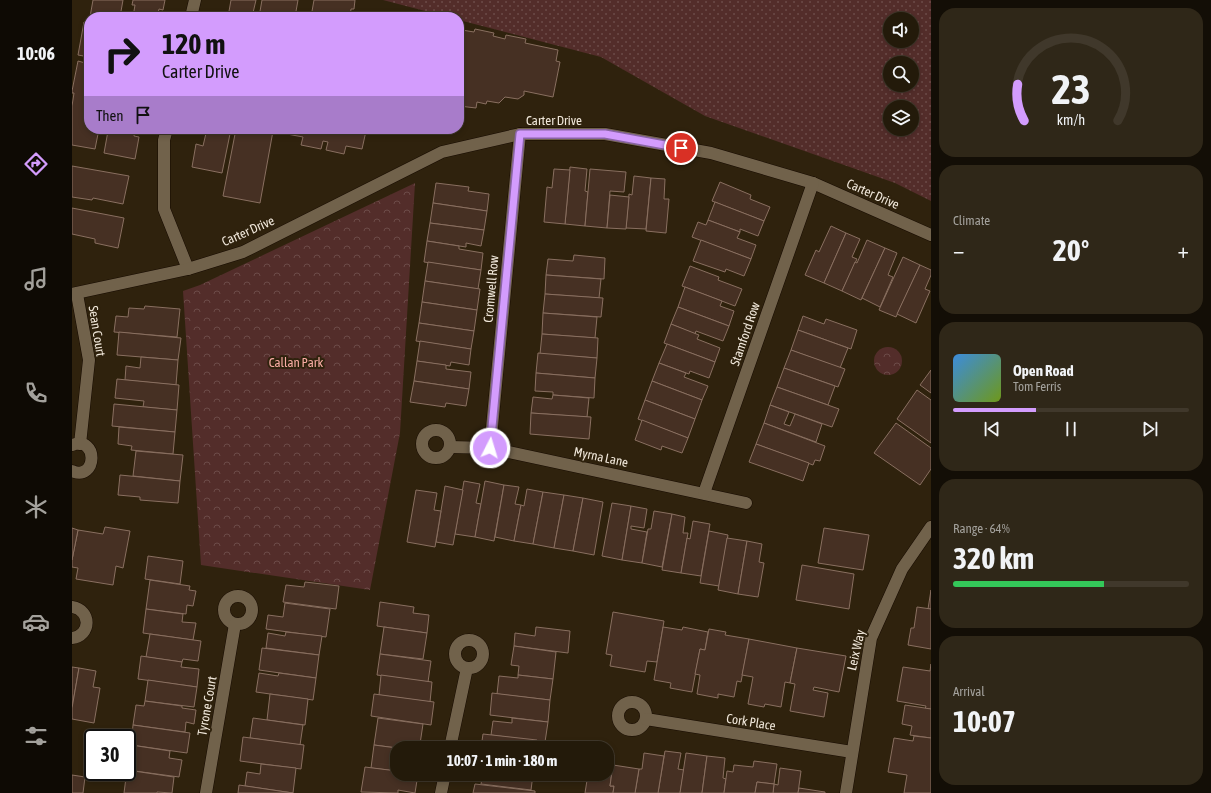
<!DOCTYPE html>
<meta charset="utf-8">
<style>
body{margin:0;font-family:"Asap Condensed",sans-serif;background:#2f2718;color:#f1f3f6;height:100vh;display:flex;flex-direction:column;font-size:15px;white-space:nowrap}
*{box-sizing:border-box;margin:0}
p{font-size:13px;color:#a3a19c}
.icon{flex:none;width:22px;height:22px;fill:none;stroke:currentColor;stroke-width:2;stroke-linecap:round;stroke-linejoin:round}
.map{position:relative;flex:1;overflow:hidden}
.panel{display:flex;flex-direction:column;gap:8px;padding:8px;background:#130e06;width:280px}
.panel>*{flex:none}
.banner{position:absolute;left:12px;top:12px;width:380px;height:122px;border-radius:16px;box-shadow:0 2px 6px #0003,0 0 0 1px #40382b;background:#d39cfd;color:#111;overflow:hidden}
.tools{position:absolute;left:811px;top:12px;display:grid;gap:8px}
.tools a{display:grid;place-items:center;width:36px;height:36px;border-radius:50%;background:#231a0a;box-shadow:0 2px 6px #0003,0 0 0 1px #40382b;font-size:20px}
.speed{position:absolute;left:12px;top:729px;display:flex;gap:8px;font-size:20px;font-weight:700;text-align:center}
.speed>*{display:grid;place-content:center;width:52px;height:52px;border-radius:50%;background:#231a0a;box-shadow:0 2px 6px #0003,0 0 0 1px #40382b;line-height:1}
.speed .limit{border:2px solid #111;border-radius:6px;background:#fff;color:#111}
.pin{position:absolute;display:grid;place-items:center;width:34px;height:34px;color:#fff;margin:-17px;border:2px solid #fff;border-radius:50%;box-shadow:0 1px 4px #0007}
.me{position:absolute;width:44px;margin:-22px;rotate:5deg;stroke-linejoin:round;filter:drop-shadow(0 0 3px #0008)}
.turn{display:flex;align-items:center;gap:14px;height:84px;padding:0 12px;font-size:18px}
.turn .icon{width:52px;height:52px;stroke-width:2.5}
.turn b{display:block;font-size:28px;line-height:34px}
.then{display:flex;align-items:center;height:38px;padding:0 12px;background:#0003;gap:8px;font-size:15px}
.big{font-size:30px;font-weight:700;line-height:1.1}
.panel .tile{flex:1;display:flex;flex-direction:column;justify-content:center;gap:6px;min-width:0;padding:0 14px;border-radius:16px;background:#2f2718}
.panel .dial{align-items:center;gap:0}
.dial svg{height:104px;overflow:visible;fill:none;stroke:#40382b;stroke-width:7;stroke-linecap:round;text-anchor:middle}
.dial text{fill:#f1f3f6;stroke:none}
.song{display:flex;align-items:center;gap:12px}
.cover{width:48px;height:48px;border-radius:6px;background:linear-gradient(135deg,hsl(210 70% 55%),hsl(80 70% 35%))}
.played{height:4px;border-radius:2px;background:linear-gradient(90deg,#d39cfd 35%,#40382b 35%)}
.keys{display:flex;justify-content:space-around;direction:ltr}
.heat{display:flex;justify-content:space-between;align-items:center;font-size:22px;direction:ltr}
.charge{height:6px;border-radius:3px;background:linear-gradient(90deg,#34c759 64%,#40382b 0)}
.trip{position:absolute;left:318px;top:741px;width:224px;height:40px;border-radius:16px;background:#231a0a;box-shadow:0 2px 6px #0003,0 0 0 1px #40382b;font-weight:700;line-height:40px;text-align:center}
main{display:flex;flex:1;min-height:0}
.menu{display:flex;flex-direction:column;width:72px;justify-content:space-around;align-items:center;background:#0e0a04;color:#a3a19c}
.menu .icon{width:28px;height:28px}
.menu .current{color:#d39cfd}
.menu b{font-size:18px;color:#f1f3f6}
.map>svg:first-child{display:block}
.grass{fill:url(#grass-dots);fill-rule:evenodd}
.park{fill:url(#park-crowns)}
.building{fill:#463023;stroke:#896f60}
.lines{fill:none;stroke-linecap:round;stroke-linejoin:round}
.minor-casing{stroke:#170b00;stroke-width:13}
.minor{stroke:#71624b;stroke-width:12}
.route-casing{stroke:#8965a4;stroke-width:10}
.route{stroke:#d39cfd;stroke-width:7}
.labels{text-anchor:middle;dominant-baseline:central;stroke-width:4;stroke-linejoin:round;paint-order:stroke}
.street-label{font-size:13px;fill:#f1e8db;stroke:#2f220d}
.park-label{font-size:13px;fill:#f8aba3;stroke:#2f220d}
</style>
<main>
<nav class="menu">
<b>10:06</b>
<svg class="icon current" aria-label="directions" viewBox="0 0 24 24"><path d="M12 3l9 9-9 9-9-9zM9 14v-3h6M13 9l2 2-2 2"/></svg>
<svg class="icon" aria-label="music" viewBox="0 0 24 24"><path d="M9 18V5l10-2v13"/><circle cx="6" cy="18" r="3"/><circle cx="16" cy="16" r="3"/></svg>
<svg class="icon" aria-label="phone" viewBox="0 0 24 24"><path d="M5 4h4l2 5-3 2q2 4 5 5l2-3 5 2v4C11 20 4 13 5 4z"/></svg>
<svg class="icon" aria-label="climate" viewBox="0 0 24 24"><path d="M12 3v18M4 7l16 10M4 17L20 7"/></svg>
<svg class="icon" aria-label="car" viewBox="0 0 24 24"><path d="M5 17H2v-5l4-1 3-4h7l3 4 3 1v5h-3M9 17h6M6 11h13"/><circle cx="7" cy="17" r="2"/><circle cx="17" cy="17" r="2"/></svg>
<svg class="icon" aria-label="filters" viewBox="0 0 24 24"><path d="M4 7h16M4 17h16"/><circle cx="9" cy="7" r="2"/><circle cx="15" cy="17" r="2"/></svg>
</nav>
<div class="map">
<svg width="859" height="793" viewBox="0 0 859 793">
<defs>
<pattern id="grass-dots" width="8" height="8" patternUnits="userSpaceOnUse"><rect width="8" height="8" fill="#532d2a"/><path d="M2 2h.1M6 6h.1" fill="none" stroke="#6c4b48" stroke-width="1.8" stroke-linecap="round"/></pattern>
<pattern id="park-crowns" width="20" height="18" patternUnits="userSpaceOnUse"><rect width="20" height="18" fill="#532d2a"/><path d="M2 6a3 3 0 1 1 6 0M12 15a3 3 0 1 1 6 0" fill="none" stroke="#6c4b48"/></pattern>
</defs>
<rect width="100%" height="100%" fill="#2f220d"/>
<path class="grass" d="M311,0H859V201L823,183L633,116L529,57L387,20V17H376ZM818,19H840V41H818ZM818,63H840V85H818ZM818,107H840V129H818Z"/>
<g class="park">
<polygon points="343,183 328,433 298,590 129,565 111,291 128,285"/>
<circle cx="816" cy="361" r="14"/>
</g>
<g class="building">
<polygon points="21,0 51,0 48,17 18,17"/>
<polygon points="61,0 93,0 91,10 87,9 85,17 61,17 63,5 60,5"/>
<polygon points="159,0 184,0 180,17 156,17"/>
<polygon points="190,0 226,0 223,17 187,17"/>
<polygon points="242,0 283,0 282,9 279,9 278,17 239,17"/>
<polygon points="336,13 355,17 335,17"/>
<polygon points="17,20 17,57 6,55 12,22 16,23"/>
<polygon points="387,26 391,27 390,30 402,32 403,29 422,33 421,36 433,39 434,35 454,39 453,43 486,50 484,61 488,62 481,97 452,91 452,95 446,99 433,97 427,103 415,101 414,104 405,102 404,108 387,106"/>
<polygon points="6,61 17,64 17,129 27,129 23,149 0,145 0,106 2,93 0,93 0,91"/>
<polygon points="40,129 63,129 62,136 67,137 63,159 32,153 36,131 39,132"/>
<polygon points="135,129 159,129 150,173 120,167 124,144 131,146"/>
<polygon points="164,129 191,129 201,131 188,203 151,196"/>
<polygon points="216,129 301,129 300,132 294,131 290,149 274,146 272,154 254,150 256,142 251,141 249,149 229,145 231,137 215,134"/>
<polygon points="0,166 57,176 51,204 21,198 20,200 0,197"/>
<polygon points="498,167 515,169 513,191 516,192 513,226 493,224"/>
<polygon points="482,169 498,170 493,224 472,222 475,187 480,188"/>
<polygon points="518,169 554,172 552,192 538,191 535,228 513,226"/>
<polygon points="562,176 579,178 574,229 554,228 557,194 560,195"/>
<polygon points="579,178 593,179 592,199 597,199 594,233 574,231"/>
<polygon points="648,182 679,195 678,199 698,207 692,221 640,201"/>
<polygon points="364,183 397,187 396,191 417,194 415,211 361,203"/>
<polygon points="538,195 557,197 554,229 535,228"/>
<polygon points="643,202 692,221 686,236 668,229 668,232 636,220"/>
<polygon points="361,203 415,211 412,230 358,223"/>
<polygon points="0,208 52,218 46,248 23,243 23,239 0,234"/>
<polygon points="636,220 668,232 665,238 684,245 679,259 620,237 626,222 634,225"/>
<polygon points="358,223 412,230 409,246 394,243 394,247 355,241"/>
<polygon points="759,226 774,233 752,283 733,275 744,250 747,252"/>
<polygon points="774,233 788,239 780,257 785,259 770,291 752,283"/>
<polygon points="629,240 679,259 672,276 654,269 653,272 621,261"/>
<polygon points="795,240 813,248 789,300 770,291 783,262 785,263"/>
<polygon points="355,241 387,246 387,249 411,253 409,270 352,262"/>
<polygon points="813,248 825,253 816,275 821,277 808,307 790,298"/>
<polygon points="502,255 533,258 532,279 474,275 476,259 501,261"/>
<polygon points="831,257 848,265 824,317 807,310"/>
<polygon points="356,262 409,270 406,289 353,281"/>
<polygon points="848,265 859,270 859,275 853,289 858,291 844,323 825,314"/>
<polygon points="618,266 647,277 646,280 670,289 663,306 610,286"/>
<polygon points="474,275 529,279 527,298 473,294"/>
<polygon points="353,281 408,289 405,310 350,302"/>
<polygon points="613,287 650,301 648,306 662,311 657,326 606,307"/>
<polygon points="473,294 531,298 529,317 471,313"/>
<polygon points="350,302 405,310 402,331 347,323"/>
<polygon points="73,306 108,309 105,337 42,332 44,316 56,317 57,308 72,309"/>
<polygon points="606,307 657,326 651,341 624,331 623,334 599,324"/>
<polygon points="471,313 525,317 523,338 470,334"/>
<polygon points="731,316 752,324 754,319 785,330 779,349 726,330"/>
<polygon points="347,323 402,331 399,349 344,341"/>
<polygon points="599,324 627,335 625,339 648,348 643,362 592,343"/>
<polygon points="726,330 776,348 768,368 719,350"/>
<polygon points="47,332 109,338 106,360 45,355"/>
<polygon points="470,334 526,338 525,358 468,354"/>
<polygon points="348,341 399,349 397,365 379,362 378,366 345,361"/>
<polygon points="595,344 643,362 637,378 618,371 617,374 587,363"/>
<polygon points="719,350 773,369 766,387 712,368"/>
<polygon points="466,353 525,358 523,378 464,373"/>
<polygon points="69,357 106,360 104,385 53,380 54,366 68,368"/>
<polygon points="345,361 374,365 374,369 399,372 397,389 342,381"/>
<polygon points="587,363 614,373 612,377 636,386 630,400 580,381"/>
<polygon points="712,368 763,386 756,405 705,387"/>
<polygon points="859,370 859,393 848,385"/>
<polygon points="464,373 523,378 522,398 481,395 481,392 463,391"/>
<polygon points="45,379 107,385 105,410 71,407 72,401 43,398"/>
<polygon points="342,381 397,389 394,406 374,403 373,407 338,402"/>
<polygon points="580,381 630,400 623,419 573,400"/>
<polygon points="705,387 767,409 760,427 698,405"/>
<polygon points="845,390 859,400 859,443 825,419"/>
<polygon points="481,395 517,398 515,417 459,413 461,397 480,399"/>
<polygon points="573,400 623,419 616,438 566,419"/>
<polygon points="42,404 105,410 103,432 40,426"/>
<polygon points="698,405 717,412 712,424 718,426 723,414 750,424 744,442 692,423"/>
<polygon points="459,413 519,417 517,439 458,434"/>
<polygon points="570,420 616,438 610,453 590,446 589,450 563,440"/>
<polygon points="692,423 753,446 748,461 743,460 741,465 684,444"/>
<polygon points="824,423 859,448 859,469 848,485 802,453"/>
<polygon points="47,427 103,432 101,454 59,450 60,446 46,444"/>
<polygon points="684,444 737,463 731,481 677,462"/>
<polygon points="64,451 111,455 108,481 61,476"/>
<polygon points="48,475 108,481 106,503 68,500 68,497 46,495"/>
<polygon points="392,481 408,484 404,503 409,504 403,537 383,534"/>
<polygon points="413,481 432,485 422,541 403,537"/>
<polygon points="432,485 447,487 443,504 449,505 442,541 423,537"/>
<polygon points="373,486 391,490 381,545 364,542"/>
<polygon points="455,489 471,492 461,544 442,541 449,505 452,506"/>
<polygon points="344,490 365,493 362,510 369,511 363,547 335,542"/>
<polygon points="471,492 492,495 482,548 461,544"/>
<polygon points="492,495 511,498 501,551 482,548"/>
<polygon points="511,498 531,502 522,555 501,551"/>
<polygon points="540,503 559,506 550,560 530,556"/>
<polygon points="559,506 575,509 572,528 559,526 559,529 575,532 570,563 550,560"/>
<polygon points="582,511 600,514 590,567 570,563 576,529 579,529"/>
<polygon points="600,514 613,517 611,533 616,533 609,573 590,570"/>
<polygon points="621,521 638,524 629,576 609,573 615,538 618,539"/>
<polygon points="33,527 58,531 51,568 44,566 41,585 4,579 6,568 0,567 0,560 6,530 31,534"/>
<polygon points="0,528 6,530 0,560"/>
<polygon points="752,528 797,535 791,570 746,563"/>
<polygon points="637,531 656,535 647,586 628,583"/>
<polygon points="655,538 675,541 666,594 646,590"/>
<polygon points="675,541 690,544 687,562 692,563 686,597 666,594"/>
<polygon points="76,556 111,561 108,584 73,579"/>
<polygon points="730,565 782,574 777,609 724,600"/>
<polygon points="78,580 118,586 117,590 124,591 121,606 115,605 114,614 74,609"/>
<polygon points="233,582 267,586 264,609 211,602 214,585 232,587"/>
<polygon points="859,590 859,609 856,609"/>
<polygon points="308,602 342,607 341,613 357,615 355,633 305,626"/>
<polygon points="213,603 258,609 254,637 194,629 196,615 211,617"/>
<polygon points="845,607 859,609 859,649 836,645 839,628 842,628"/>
<polygon points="74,609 111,614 110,622 124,623 121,640 71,633"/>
<polygon points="541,612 592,621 585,662 575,661 573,672 538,666 540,655 534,654"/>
<polygon points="312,627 355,633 351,659 308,654"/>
<polygon points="464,627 498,631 496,653 442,646 443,633 463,636"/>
<polygon points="591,627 610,630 611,627 636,632 633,650 628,649 620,692 598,688 599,683 582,680"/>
<polygon points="637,629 654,632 653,635 677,639 669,682 665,681 662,697 646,694 646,698 625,694 628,675 623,674 628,649 633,650"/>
<polygon points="214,632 250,636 247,655 194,648 196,633 213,636"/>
<polygon points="78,634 129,641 126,661 111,659 110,662 74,657"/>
<polygon points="677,639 725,648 718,683 713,682 709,707 693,704 692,707 676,704 681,677 670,675"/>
<polygon points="442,646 484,652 481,679 446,675 447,666 439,665"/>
<polygon points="190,648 247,655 244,678 187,670"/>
<polygon points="725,648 774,656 767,692 742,687 741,690 756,693 752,717 718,711 723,684 718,683"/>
<polygon points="308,654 359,661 356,682 305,675"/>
<polygon points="69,656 110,662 109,667 127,669 125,687 66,679"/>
<polygon points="859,664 859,709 853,709 854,706 825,701 831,667 858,671"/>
<polygon points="0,667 7,668 0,708"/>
<polygon points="7,668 24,671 21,687 28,688 22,723 0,719 0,708"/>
<polygon points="187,673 206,676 207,673 244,678 241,700 184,692"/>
<polygon points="309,675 360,682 358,702 307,695"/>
<polygon points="446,675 481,679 478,700 425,694 427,676 446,678"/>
<polygon points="76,680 125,687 122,707 73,701"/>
<polygon points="420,693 478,700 476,722 418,715"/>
<polygon points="198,694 236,699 233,725 195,720"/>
<polygon points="302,694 362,702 359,725 299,716"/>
<polygon points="73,701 110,706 110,708 124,710 122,724 114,722 113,732 61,725 64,705 72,706"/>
<polygon points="833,705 859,709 859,738 838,735 840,726 830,724"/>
<polygon points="181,718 231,725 228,745 178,738"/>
<polygon points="306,718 351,724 348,744 340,743 340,748 325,748 302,745"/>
<polygon points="440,718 476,722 473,742 419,735 421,721 440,723"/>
<polygon points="61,725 118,733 115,753 59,745"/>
<polygon points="411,734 465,740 464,748 409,748"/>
<polygon points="842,736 859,738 859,793 832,793 835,775 816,772 822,738 841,741"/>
<polygon points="171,737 232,745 229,769 168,761"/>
<polygon points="59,745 98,751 97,758 110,760 107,777 55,770"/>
<polygon points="302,745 325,748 325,771 299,768"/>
<polygon points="593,751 609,753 606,769 612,770 608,793 586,793"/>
<polygon points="572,753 592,756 586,793 563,793 567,769 570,769"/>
<polygon points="614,753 635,756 630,793 608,793"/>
<polygon points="535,754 542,755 538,786 542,786 541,793 513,793 516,774 535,774"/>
<polygon points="635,756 653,758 651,778 654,779 652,793 630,793"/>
<polygon points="682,761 705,764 702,784 685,782 683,793 652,793 655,771 661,772 662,765 681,767"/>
<polygon points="189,764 224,768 221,793 173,786 175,772 188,774"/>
<polygon points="541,765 567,769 563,793 541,793 542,786 538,786"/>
<polygon points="293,767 325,771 325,774 346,774 343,793 326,790 326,793 289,792"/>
<polygon points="708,768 729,771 726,793 701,793 702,784 706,785"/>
<polygon points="55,770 102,777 100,793 85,792 85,793 52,793"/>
<polygon points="411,774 461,774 459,790 409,784"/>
<polygon points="0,775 13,777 11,793 0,793"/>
<polygon points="685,782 702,784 701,793 683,793"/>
<polygon points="403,784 463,791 463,793 401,793"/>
<polygon points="167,785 221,793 166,793"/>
<polygon points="727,788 753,792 753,793 726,793"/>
</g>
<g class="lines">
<defs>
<g id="minor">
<polyline points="119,17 123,0"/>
<polyline points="95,129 92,140 92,209 116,269"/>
<polyline points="0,294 116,269 171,252 370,152 448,134 533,134 639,153 741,183 859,235"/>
<polyline points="5,294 17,360 8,444"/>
<circle cx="364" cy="444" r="14"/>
<path d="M0,445C27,435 25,482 0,471"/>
<polyline points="378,447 418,448 674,503"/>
<polyline points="418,448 448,134"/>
<polyline points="632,493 741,183"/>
<circle cx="166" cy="610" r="14"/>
<path d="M0,607C20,610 19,636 0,638"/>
<circle cx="397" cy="654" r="14"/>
<circle cx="560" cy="716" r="14"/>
<polyline points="574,719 780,752"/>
<polyline points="378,748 395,668"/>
<polyline points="134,793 163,624"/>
<polyline points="369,793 373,774"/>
<polyline points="774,793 799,638 830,569 859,527"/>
</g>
</defs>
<use href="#minor" class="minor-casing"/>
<use href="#minor" class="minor"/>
</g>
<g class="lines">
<defs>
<polyline id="route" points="418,448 448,134 533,134 609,148"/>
</defs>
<use href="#route" class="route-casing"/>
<use href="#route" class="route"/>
</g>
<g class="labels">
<g class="street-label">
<text x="482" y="120">Carter Drive</text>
<text transform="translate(801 194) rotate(24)">Carter Drive</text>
<text transform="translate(176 231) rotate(-24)">Carter Drive</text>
<text transform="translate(419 289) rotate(-85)">Cromwell Row</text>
<text transform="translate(25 331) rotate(81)">Sean Court</text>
<text transform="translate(673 334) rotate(-71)">Stamford Row</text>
<text transform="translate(529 457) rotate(12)">Myrna Lane</text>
<text transform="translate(784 650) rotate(-77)">Leix Way</text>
<text transform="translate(135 706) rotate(-80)">Tyrone Court</text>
<text transform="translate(679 722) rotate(9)">Cork Place</text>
</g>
<g class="park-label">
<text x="224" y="362">Callan Park</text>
</g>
</g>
</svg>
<div class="tools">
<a><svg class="icon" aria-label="sound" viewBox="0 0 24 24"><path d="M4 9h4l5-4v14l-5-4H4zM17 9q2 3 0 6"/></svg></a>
<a><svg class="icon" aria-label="search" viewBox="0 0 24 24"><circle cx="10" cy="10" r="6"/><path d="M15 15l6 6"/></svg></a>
<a><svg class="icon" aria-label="layers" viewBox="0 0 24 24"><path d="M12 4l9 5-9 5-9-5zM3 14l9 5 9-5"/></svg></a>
</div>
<div class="speed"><div class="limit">30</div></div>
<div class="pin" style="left:609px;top:148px;background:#d93025"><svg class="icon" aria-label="arrive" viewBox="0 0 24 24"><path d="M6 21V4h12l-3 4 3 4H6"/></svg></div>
<svg class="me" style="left:418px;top:448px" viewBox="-20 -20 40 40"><circle r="17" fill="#d39cfd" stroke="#fff" stroke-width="3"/><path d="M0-11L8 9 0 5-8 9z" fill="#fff"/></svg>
<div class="trip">10:07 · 1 min · 180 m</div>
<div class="banner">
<div class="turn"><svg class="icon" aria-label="right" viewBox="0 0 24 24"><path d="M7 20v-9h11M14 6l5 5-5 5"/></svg><div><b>120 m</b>Carter Drive</div></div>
<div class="then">Then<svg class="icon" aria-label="arrive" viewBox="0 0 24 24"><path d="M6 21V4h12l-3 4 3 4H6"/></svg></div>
</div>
</div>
<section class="panel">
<div class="tile dial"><svg viewBox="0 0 100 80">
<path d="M14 69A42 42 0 1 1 86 69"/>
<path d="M14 69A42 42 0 0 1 9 41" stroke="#d39cfd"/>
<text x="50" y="56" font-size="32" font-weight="700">23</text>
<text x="50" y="72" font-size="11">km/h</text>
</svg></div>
<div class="tile"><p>Climate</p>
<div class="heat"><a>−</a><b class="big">20°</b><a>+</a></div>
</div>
<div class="tile">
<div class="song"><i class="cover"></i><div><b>Open Road</b><p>Tom Ferris</p></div></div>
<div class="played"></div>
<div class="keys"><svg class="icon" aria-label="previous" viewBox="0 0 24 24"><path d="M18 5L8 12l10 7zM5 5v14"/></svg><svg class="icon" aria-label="pause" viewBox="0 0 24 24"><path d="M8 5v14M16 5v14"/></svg><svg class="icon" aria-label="next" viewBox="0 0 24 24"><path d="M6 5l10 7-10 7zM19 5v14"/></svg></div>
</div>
<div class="tile"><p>Range · 64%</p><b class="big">320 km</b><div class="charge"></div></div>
<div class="tile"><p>Arrival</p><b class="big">10:07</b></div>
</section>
</main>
